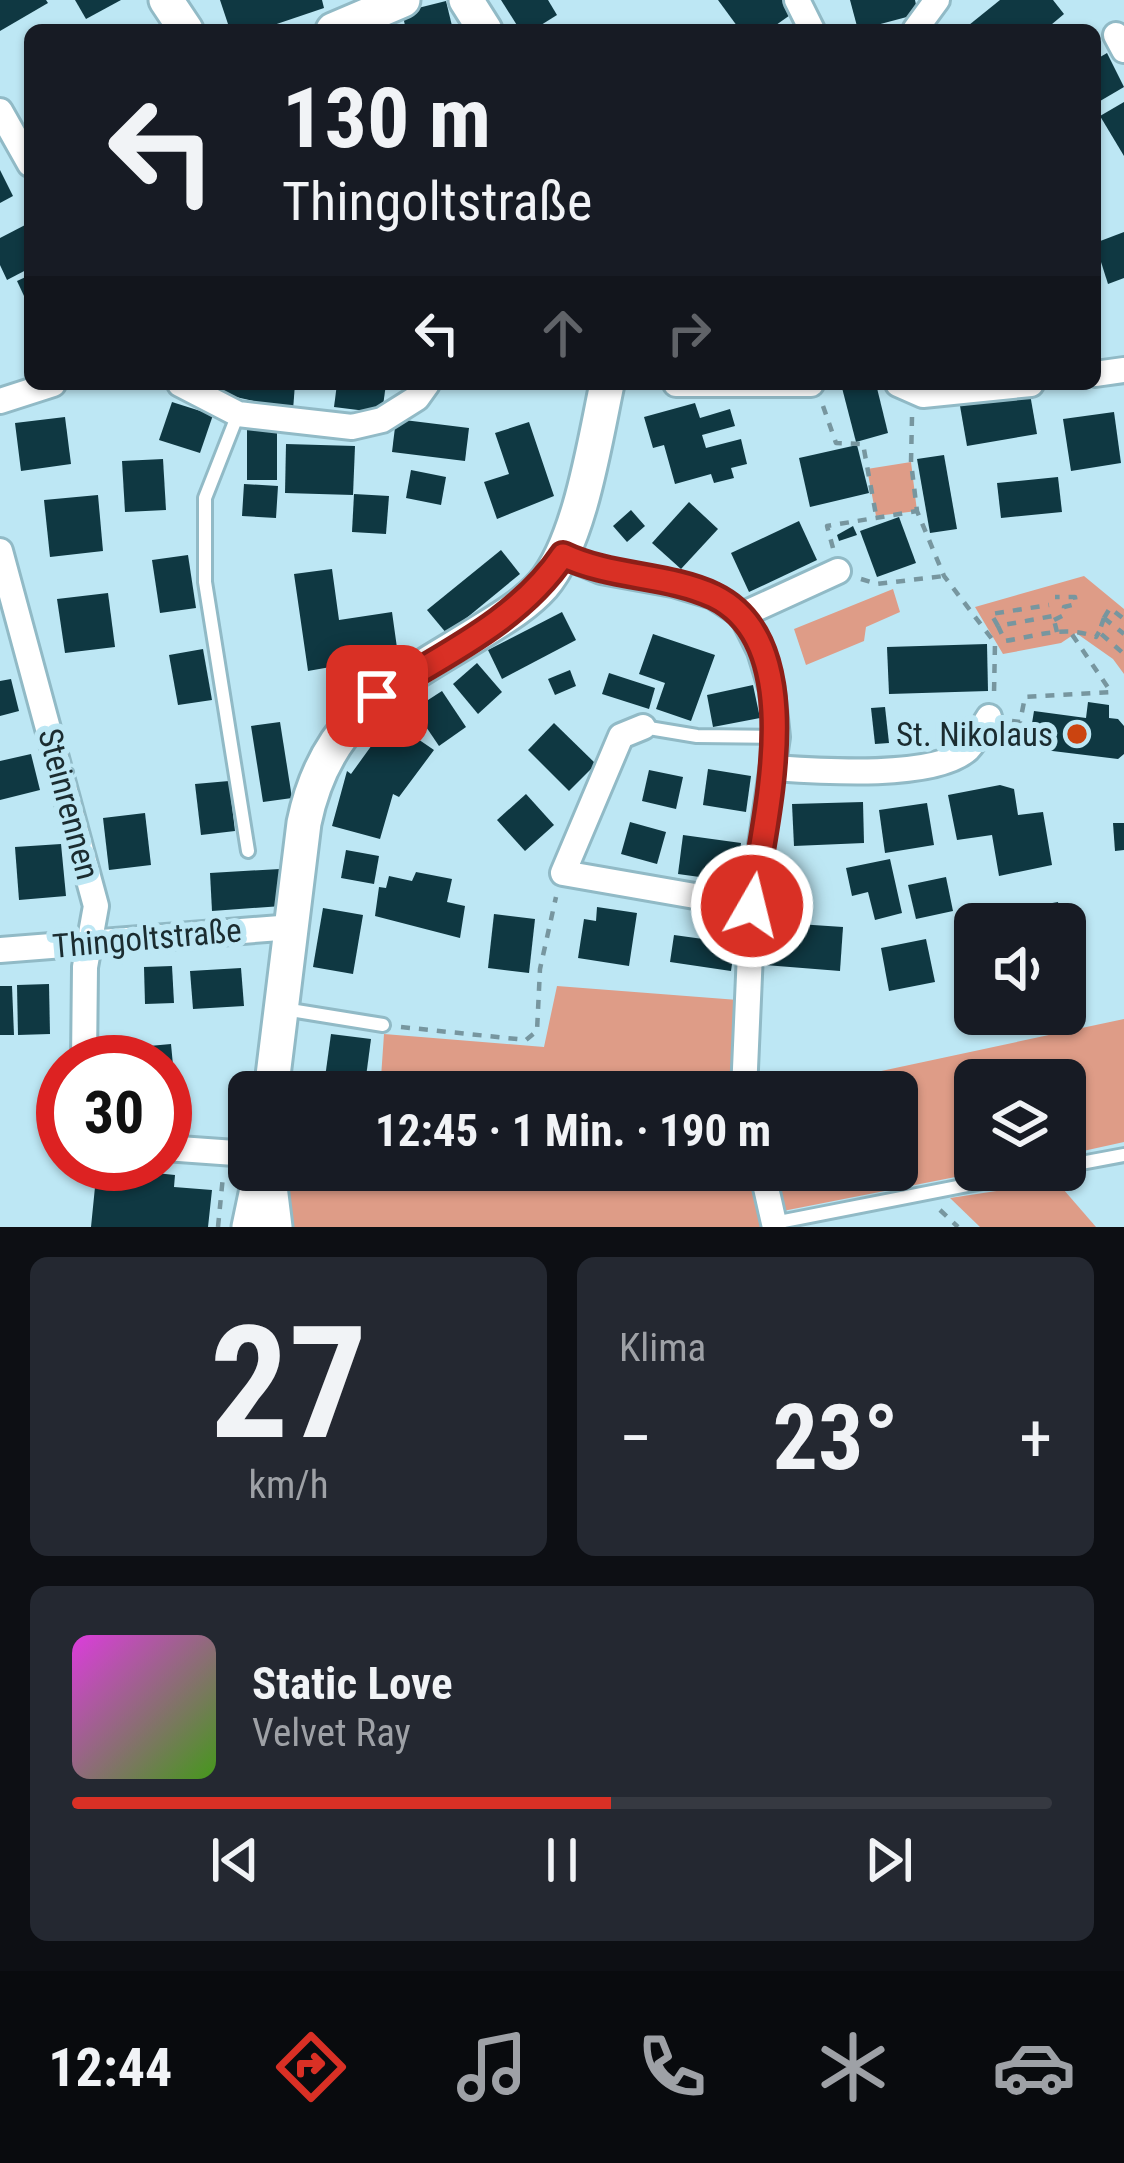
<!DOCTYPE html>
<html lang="de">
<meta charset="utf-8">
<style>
body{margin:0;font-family:"Roboto Condensed",sans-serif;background:#242831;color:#f1f3f6;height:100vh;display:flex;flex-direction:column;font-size:45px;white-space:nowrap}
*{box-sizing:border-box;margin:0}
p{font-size:39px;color:#9ea1a6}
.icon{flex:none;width:66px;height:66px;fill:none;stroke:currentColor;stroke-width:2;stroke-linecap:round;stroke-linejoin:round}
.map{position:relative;height:1227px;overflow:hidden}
.drawer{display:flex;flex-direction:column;gap:30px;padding:30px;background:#0d0f14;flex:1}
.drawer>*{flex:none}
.guide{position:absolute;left:24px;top:24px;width:1077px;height:366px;border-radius:18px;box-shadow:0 3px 9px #0004;background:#171b24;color:#f1f3f6;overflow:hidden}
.tools{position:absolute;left:954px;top:903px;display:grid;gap:24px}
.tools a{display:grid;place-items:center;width:132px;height:132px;border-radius:18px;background:#171b24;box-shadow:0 3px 9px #0004;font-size:60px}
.speed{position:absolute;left:36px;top:1035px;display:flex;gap:24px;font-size:60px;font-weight:700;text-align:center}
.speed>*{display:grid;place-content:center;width:156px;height:156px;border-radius:50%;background:#171b24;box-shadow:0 3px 9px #0004;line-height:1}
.speed .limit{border:18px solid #d22;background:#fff;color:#111}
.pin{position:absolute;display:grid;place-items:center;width:102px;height:102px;color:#fff;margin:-51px;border-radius:24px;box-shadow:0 6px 18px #0006}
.me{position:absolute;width:132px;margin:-66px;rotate:8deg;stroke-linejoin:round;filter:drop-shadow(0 0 9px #0008)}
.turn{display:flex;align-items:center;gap:42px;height:252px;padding:0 60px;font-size:54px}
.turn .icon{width:156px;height:156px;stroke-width:2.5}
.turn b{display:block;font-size:84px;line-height:102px}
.lanes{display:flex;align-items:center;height:114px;padding:0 60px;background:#0003;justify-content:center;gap:60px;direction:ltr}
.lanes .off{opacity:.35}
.big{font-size:90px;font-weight:700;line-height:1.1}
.drawer .widget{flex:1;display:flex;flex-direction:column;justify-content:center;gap:18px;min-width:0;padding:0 42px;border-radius:18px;background:#242831}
.drawer .dial{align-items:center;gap:0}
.dial b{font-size:156px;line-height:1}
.song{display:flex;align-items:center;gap:36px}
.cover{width:144px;height:144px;border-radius:18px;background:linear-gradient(135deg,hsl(300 70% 55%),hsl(100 70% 35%))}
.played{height:12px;border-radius:6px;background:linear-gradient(90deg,#d93025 55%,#363941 55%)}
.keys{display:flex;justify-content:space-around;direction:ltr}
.heat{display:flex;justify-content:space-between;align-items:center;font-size:66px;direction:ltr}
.drawer .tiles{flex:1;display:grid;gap:30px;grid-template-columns:1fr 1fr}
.widget:last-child{grid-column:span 2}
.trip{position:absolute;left:228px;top:1071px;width:690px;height:120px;border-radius:18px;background:#171b24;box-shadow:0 3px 9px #0004;font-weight:700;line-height:120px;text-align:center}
.menu{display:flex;height:192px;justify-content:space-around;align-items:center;background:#090b0e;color:#9ea1a6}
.menu .icon{width:84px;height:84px}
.menu .on{color:#d93025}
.menu b{font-size:54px;color:#f1f3f6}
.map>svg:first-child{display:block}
.green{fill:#de9c87}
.building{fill:#0f3842}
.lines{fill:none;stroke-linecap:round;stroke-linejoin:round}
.service-casing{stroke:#91bac6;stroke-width:18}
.minor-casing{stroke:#91bac6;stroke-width:30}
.secondary-casing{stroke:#91bac6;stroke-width:39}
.path{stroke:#77969f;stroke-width:4.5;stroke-dasharray:9 9;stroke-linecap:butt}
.service{stroke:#fff;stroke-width:12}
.minor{stroke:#fff;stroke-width:24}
.secondary{stroke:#fff;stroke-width:33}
.route-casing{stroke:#8d1f18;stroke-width:30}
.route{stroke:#d93025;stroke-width:21}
.poi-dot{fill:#cb4410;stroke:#bde7f4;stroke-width:4.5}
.labels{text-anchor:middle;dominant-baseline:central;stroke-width:12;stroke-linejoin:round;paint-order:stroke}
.poi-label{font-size:33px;fill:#1b2c30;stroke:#bde7f4;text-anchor:end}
.street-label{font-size:33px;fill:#1b2c30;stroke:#bde7f4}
</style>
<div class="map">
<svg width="1124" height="1227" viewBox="0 0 1124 1227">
<rect width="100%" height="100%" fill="#bde7f4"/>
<g class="green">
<polygon points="911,462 917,511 876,516 867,469"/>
<polygon points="1084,576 1124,609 1124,674 1113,659 1076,633 1061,643 1003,654 975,607"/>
<polygon points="893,589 900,612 866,627 864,641 806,665 794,629"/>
<polygon points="557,986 738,1000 733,1092 380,1092 384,1034 544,1047"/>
<polygon points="1124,1019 1124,1142 1065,1155 1065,1080 975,1080 975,1170 991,1170 783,1211 775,1170 897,1170 897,1092 783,1092"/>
<polygon points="287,1170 752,1170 765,1227 287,1227"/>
<polygon points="1057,1182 1096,1227 980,1227 950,1198"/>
</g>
<g class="building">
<polygon points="0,0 46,0 48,3 0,31"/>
<polygon points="75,0 121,0 86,19"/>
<polygon points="220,0 322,0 324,8 259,30 230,30"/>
<polygon points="501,0 548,0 557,15 533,30 520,30"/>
<polygon points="718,0 784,0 793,13 769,30 740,30"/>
<polygon points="850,0 915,0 918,14 858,30"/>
<polygon points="1000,0 1053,0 1064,14 1045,30 973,30 969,25"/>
<polygon points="446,1 453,30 406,30 402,12"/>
<polygon points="1107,53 1124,87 1095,104 1095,60"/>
<polygon points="1124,102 1124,156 1100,116"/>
<polygon points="0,170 13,196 0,203"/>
<polygon points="29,223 30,268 7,280 0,265 0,238"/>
<polygon points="1124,232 1124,278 1108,284 1095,243"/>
<polygon points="30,275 30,295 25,298 17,281"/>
<polygon points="220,384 295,384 293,410 218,393"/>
<polygon points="337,384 386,384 382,413 334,407"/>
<polygon points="841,384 876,384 888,433 856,442"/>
<polygon points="1030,394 1037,434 967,446 960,406"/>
<polygon points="172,402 213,415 200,453 159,440"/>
<polygon points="695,403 700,418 730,409 735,426 702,435 706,448 741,439 747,464 731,468 734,478 714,483 711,474 675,484 664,445 653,448 644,417"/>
<polygon points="1114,412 1121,463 1071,471 1063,419"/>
<polygon points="65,417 71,464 21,471 15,423"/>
<polygon points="396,419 469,428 465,461 392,452"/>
<polygon points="529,422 554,496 497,519 484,482 509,474 495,433"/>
<rect x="247" y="429" width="30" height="51"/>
<polygon points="286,444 355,446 353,495 285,493"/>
<polygon points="857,445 869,493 810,507 799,458"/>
<polygon points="944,455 957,529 930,533 917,459"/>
<polygon points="163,459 166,510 125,512 122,461"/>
<polygon points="411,470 446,477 441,505 406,498"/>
<polygon points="1058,477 1062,512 1001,518 997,483"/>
<polygon points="244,484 278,486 276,518 242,516"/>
<polygon points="354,494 389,496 386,534 352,532"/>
<polygon points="98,495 103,551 50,557 44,500"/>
<polygon points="689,502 718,529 681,569 652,543"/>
<polygon points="631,510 645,526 627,542 613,526"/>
<polygon points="899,517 916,563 877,577 860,531"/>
<polygon points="799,521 817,560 749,592 731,553"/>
<polygon points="853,526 857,535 839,541 837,535"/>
<polygon points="501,550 520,574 447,634 427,610"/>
<polygon points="188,555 196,608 160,613 152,560"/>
<polygon points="332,569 339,620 392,612 398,655 308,671 294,574"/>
<polygon points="108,593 115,647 65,653 57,599"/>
<polygon points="562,612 576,640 502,679 488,650"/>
<polygon points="653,634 715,655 691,721 656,709 665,683 639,674"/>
<polygon points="987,644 988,691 889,694 887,647"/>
<polygon points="203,649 212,700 178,705 169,655"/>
<polygon points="477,663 502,692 478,714 453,684"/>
<polygon points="570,670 576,686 555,695 548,679"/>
<polygon points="609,673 655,688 649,709 602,694"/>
<polygon points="11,679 19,711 0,716 0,681"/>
<polygon points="753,685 760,718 713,727 707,695"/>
<polygon points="442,691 466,727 439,746 414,709"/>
<polygon points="1088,702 1109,705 1109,718 1118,719 1124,726 1124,754 1118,759 1028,748 1034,711 1086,718"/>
<polygon points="885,707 889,743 875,744 871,708"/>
<polygon points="390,720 434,750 399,797 393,794 380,839 332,826 347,771 351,774"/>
<polygon points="280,722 292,798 263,802 251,726"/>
<polygon points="554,723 596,764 569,791 528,750"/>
<polygon points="31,754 40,790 0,800 0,761"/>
<polygon points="708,769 751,776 746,812 703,805"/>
<polygon points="649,770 683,777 676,809 642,801"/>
<polygon points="229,781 235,831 201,835 195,784"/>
<polygon points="1000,785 1014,789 1018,815 1043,812 1052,865 999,876 992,835 957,840 948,795"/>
<polygon points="526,794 554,825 525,851 497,820"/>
<polygon points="863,802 864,843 794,846 792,804"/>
<polygon points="927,803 934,845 885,853 879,810"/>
<polygon points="145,813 151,865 109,870 103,818"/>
<polygon points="630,822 666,832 657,864 621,854"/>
<polygon points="1113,823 1124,823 1124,850 1115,851"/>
<polygon points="683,835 741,843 736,882 678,874"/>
<polygon points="61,844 66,896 19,900 15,847"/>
<polygon points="346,850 379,856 374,884 341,878"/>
<polygon points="890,859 902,913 875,920 868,892 852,896 846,868"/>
<polygon points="280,869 282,906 212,911 210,873"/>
<polygon points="416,872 452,879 447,902 465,906 460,938 375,916 379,887 386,888 389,876 412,881"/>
<polygon points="946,877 953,911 916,919 908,885"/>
<polygon points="1058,902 1062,924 1016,924 1013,910"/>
<polygon points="597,907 637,913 629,966 578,958 584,919 596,921"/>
<polygon points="323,908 363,915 353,974 313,967"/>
<polygon points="707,910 739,915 731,971 670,962 674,935 703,939"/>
<polygon points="494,914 535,919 529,973 488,968"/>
<polygon points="768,922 843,927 840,971 765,965"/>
<polygon points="926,939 935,982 889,991 881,948"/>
<polygon points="172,966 174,1003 145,1004 144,967"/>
<polygon points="241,968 244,1006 193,1009 190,971"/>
<polygon points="49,984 50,1034 18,1035 17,985"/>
<polygon points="0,986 12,986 14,1035 0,1035"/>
<polygon points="331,1034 371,1039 364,1092 323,1092"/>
<polygon points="171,1044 178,1118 165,1119 165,1062 117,1062 116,1049"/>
<polygon points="97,1167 175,1175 174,1187 212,1190 208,1227 91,1227"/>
</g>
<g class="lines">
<defs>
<g id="service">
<polyline points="238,414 205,498 205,582 248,851"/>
<polyline points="643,727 697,736 777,737"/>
<polyline points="284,1009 383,1025"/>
<polyline points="1065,1166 1124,1155"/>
<polyline points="774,1223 1044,1170"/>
</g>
<g id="minor">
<polyline points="797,0 812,30"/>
<polyline points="915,30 937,0"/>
<polyline points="1116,35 1124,50"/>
<polyline points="0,111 30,164"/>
<polyline points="1095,374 1124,370"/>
<polyline points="180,384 238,414 352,427 382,420 417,398 427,384"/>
<polyline points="676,384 811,384"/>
<polyline points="898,384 923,395 1031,384"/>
<polyline points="0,401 53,384"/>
<polyline points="0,551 96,906 85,967 84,1062"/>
<polyline points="563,555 601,571 673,584 713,596 742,615 760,651 772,690 777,737 752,906 744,1092"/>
<polyline points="742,615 838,571"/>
<polyline points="643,727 621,736 563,873 752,906"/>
<path d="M773,768C817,771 935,780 968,749C976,741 983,726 989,717"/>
<polyline points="0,950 293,927"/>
<polyline points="165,1148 249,1154"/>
<polyline points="762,1170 774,1223"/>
</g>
<g id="secondary">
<polyline points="166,0 186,30"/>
<polyline points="466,0 485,30"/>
<polyline points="333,30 403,0"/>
<path d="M271,1092L304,823C327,711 396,685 485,629C506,616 527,603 543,585C580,542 595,440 607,384"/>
<polyline points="268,1170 275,1227"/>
<polyline points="249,1227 261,1170"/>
</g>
</defs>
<use href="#service" class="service-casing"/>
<use href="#minor" class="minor-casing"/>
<use href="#secondary" class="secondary-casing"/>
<g class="path">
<polyline points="823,406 836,443 863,444 876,515"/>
<polyline points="912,417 911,462 917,511 944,576 995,643 994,694"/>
<polyline points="833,548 827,526 917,511"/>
<polyline points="861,579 877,584 944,576"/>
<polyline points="1104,618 1099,632 1124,654"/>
<polyline points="1104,618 1110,608 1124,619"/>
<polyline points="1104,618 1124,634"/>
<polyline points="1054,620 1064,615 1064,607 1076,604 1075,597 1055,597"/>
<polyline points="998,626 991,614 1049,605"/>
<path d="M1057,632L1053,616L998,626L1005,641C1036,636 1066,625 1096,637L1099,632"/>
<polyline points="1012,721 1020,722 1025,697 1111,692 1069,630"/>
<polyline points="401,1027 526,1040 537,1031 540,969 556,897"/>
<polyline points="940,1210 958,1227"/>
<polyline points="218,1227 223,1176"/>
</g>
<use href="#service" class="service"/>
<use href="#minor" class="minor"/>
<use href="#secondary" class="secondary"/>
</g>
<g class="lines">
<defs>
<path id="route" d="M377,696C443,655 519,621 563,555C611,578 667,574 714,596C813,644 763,823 752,906"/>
</defs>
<use href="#route" class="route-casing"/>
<use href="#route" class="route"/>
</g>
<circle class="poi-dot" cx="1077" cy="734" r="12"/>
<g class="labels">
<g class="poi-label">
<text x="1053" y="734">St. Nikolaus</text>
</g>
<g class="street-label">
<text transform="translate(69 804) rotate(75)">Steinrennen</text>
<text transform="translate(147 938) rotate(-5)">Thingoltstraße</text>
</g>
</g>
</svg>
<div class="tools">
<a><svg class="icon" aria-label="sound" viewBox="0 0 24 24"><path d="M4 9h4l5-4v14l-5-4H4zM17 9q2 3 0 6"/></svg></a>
<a><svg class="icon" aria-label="layers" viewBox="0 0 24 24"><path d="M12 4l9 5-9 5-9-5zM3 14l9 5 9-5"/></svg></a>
</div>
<div class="speed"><div class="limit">30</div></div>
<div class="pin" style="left:377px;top:696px;background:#d93025"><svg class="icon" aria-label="arrive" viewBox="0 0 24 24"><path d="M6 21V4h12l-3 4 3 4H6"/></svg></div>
<svg class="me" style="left:752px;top:906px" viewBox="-20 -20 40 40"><circle r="17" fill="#d93025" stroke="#fff" stroke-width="3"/><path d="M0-11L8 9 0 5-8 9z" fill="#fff"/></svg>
<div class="trip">12:45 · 1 Min. · 190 m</div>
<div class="guide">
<div class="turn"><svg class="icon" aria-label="left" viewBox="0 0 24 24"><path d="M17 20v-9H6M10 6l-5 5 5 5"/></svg><div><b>130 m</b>Thingoltstraße</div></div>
<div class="lanes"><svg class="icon" aria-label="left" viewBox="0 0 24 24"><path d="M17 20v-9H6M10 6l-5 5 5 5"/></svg><svg class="icon off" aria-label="ahead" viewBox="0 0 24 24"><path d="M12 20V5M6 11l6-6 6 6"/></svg><svg class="icon off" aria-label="right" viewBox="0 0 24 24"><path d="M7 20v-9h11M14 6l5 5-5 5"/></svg></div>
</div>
</div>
<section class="drawer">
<div class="tiles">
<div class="widget dial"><b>27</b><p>km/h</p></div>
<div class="widget"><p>Klima</p>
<div class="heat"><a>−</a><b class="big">23°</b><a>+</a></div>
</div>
<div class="widget">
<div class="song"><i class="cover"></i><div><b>Static Love</b><p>Velvet Ray</p></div></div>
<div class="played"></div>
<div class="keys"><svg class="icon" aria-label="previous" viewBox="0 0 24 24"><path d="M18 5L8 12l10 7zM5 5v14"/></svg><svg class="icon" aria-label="pause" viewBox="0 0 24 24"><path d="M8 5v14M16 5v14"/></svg><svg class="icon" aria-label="next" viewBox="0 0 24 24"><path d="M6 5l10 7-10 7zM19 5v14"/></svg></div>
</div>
</div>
</section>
<nav class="menu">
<b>12:44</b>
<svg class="icon on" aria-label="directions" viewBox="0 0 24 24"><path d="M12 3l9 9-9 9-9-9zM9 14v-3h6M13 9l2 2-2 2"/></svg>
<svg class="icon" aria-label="music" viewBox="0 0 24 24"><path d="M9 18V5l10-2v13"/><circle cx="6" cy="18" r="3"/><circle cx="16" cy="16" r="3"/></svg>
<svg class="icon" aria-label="phone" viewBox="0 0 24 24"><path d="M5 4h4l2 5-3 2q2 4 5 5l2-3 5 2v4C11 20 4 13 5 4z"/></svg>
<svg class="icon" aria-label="climate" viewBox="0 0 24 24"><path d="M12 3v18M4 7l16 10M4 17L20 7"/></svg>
<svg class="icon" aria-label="car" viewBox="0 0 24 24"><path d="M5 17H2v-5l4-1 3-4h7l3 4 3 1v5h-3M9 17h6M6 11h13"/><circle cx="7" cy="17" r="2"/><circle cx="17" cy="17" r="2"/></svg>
</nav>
